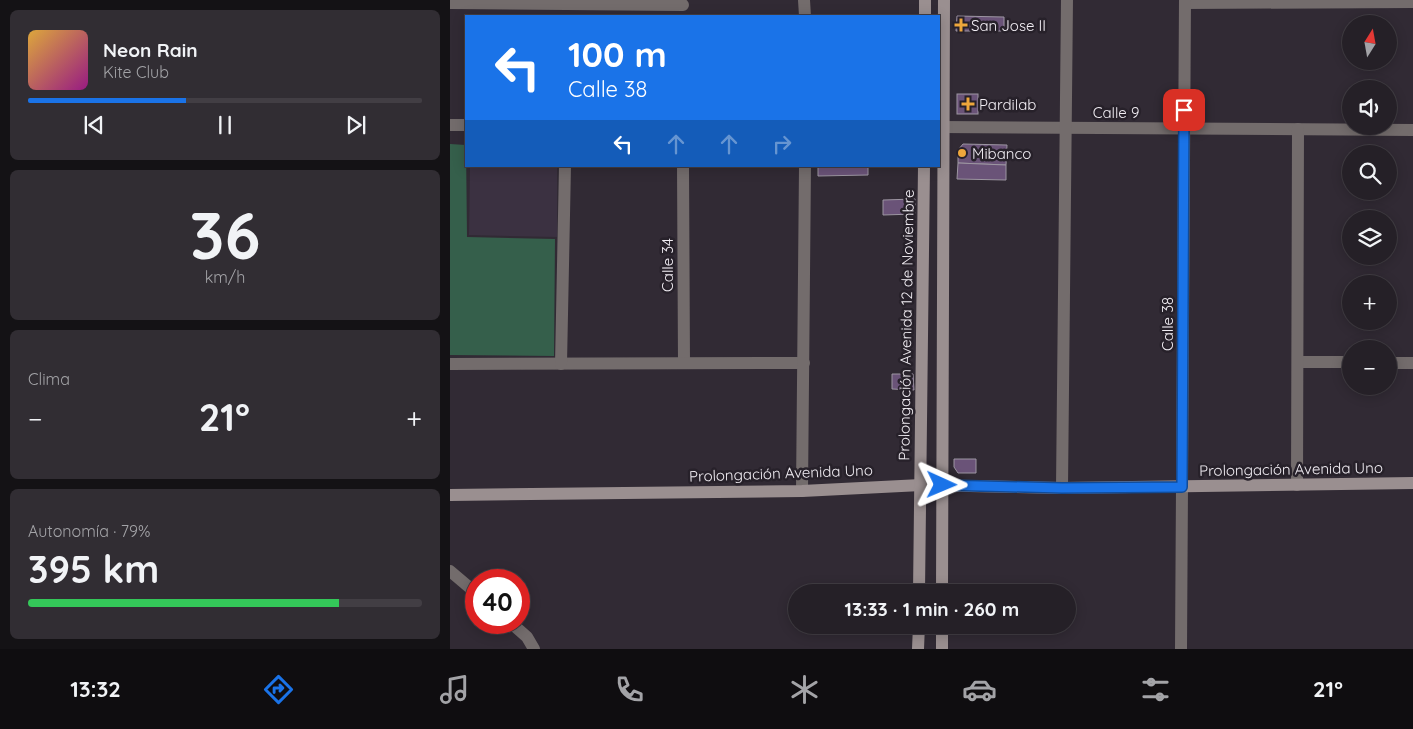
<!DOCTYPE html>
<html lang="es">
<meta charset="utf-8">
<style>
body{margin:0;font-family:Quicksand,sans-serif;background:#312d33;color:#f1f3f6;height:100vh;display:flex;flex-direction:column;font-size:19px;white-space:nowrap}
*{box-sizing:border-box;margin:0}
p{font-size:16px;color:#a3a3a7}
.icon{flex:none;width:28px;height:28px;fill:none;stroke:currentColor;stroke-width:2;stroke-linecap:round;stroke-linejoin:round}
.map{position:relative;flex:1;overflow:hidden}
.sheet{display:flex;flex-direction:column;gap:10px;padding:10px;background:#141215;width:450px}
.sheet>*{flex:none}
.guide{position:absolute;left:15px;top:15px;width:475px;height:152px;border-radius:0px;box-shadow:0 2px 12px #0003,0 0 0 1px #423e44;background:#1a73e8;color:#fff;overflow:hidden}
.needle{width:32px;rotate:11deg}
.tools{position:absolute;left:892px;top:15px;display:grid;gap:10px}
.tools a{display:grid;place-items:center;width:55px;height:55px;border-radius:50%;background:#252027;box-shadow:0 2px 12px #0003,0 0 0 1px #423e44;font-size:25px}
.speed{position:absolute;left:15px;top:569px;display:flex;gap:10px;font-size:25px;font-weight:700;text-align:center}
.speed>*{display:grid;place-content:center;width:65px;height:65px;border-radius:50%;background:#252027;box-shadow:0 2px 12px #0003,0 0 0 1px #423e44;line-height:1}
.speed .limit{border:8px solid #d22;background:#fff;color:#111}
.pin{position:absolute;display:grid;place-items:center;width:42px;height:42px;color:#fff;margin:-21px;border-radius:10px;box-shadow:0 2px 8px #0006}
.me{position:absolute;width:55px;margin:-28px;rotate:91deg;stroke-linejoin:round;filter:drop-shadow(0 0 4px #0008)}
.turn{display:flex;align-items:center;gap:18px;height:105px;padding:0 20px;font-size:22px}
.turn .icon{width:65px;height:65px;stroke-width:2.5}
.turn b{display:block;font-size:35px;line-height:42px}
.lanes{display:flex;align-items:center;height:48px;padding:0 20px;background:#0003;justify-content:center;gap:25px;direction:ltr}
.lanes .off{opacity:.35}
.big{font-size:38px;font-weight:700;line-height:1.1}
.sheet .widget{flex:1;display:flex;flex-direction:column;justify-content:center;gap:8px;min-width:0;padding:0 18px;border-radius:8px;background:#312d33}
.sheet .dial{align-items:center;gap:0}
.dial b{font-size:65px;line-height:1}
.song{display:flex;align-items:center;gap:15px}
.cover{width:60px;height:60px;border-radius:8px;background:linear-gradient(135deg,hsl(40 70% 55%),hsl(310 70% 35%))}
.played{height:5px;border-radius:2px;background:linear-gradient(90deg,#1a73e8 40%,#423e44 40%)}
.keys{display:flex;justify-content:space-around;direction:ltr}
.heat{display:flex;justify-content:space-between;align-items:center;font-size:28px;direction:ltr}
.charge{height:8px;border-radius:4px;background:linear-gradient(90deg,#34c759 79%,#423e44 0)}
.trip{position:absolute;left:338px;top:584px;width:288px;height:50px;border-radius:25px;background:#252027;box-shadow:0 2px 12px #0003,0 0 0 1px #423e44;font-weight:700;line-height:50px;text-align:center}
.menu{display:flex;height:80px;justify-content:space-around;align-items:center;background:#0f0d10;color:#a3a3a7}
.menu .icon{width:35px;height:35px}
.menu .current{color:#1a73e8}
.menu b{font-size:22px;color:#f1f3f6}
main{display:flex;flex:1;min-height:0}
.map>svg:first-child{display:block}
.built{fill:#3b3141}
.green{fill:#355f4b}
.building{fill:#6a5378;stroke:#9d96a2}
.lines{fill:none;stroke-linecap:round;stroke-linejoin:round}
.street{stroke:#736c6c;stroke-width:12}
.secondary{stroke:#9a8f90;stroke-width:12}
.route-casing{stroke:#114b97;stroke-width:12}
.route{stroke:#1a73e8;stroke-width:9}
.poi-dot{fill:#eea73c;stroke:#27212a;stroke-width:2}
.labels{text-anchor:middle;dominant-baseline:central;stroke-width:5;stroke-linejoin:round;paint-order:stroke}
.poi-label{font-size:15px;fill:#f2eef4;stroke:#27212a;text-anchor:start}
.street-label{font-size:15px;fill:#f2eef4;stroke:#27212a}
</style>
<main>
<section class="sheet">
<div class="widget">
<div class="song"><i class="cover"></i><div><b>Neon Rain</b><p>Kite Club</p></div></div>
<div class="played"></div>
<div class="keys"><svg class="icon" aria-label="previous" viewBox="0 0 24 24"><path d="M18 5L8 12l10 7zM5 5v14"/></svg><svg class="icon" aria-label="pause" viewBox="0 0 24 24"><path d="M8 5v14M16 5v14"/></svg><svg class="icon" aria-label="next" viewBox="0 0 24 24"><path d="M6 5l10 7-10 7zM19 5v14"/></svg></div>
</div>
<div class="widget dial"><b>36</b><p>km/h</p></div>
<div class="widget"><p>Clima</p>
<div class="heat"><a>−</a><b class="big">21°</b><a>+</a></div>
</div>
<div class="widget"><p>Autonomía · 79%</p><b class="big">395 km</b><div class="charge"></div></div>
</section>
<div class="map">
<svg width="963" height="649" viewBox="0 0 963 649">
<rect width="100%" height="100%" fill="#312a34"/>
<polygon class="built" points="20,166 107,166 107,237 19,235"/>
<polygon class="green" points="0,144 16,145 17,237 105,239 104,356 0,355"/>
<g class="building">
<polygon points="507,16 554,17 554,31 506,31"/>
<rect x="507" y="94" width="21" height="20"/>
<polygon points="513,144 557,145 556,165 508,163 508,150"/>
<polygon points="508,163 556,165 556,180 507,179"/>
<polygon points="368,166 418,166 418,175 368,176"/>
<polygon points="465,199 465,214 433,215 433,200"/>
<polygon points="442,374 463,374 464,390 442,389"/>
<polygon points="504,459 526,459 526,473 508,473 504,467"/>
</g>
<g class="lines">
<g class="street">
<polyline points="354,0 355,16"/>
<polyline points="0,3 233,5"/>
<polyline points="735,3 963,2"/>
<polyline points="0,125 16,125"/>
<polyline points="489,127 963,130"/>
<polyline points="233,166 234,363"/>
<polyline points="848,362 901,362"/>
<polyline points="939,363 963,363"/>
<polyline points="0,364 354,363"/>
<polyline points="111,364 115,166"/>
<polyline points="847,485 848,129"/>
<polyline points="612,488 617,0"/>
<polyline points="352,491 355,166"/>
<polyline points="0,571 26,593"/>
<polyline points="60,622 77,637 84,649"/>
<polyline points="731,649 735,0"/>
</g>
<g class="secondary">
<polyline points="475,16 475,0"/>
<polyline points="0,495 352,491 471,485 612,488 963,483"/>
<polyline points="469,592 474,166"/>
<polyline points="492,592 494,0"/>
<polyline points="468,649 469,625"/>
<polyline points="492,649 492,625"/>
</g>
</g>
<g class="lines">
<defs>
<polyline id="route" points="492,485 612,488 732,487 734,110"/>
</defs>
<use href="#route" class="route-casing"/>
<use href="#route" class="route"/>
</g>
<g class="poi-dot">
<path d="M508.5 17.5h5v5h5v5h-5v5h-5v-5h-5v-5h5z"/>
<path d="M515.5 96.5h5v5h5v5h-5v5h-5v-5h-5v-5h5z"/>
<circle cx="512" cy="153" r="5"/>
</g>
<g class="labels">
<g class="poi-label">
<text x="521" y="25">San Jose II</text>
<text x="529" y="104">Pardilab</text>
<text x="522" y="153">Mibanco</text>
</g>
<g class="street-label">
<text x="666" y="112">Calle 9</text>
<text transform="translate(217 265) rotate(-90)">Calle 34</text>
<text transform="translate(717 324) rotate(-90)">Calle 38</text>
<text transform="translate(456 325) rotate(-89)">Prolongación Avenida 12 de Noviembre</text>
<text transform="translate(841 469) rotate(-1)">Prolongación Avenida Uno</text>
<text transform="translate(331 473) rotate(-2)">Prolongación Avenida Uno</text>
</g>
</g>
</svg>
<div class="tools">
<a><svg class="needle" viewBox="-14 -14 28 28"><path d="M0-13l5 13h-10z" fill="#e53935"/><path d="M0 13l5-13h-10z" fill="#a3a3a7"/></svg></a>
<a><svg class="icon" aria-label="sound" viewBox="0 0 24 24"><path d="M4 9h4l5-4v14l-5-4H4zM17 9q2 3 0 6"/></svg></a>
<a><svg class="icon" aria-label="search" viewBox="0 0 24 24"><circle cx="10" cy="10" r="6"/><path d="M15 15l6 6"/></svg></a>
<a><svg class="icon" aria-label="layers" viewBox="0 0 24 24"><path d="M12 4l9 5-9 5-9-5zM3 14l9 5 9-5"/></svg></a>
<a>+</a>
<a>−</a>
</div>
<div class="speed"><div class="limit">40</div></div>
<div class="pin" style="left:734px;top:110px;background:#d93025"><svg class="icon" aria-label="arrive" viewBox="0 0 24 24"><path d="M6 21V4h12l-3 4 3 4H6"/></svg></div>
<svg class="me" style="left:492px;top:485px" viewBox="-20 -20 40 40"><path d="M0-17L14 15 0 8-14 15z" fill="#1a73e8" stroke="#fff" stroke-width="4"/></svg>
<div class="trip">13:33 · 1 min · 260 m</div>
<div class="guide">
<div class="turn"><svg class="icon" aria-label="left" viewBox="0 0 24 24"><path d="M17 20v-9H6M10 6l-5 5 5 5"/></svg><div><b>100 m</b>Calle 38</div></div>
<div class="lanes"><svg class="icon" aria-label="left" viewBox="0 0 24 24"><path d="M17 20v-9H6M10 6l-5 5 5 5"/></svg><svg class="icon off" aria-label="ahead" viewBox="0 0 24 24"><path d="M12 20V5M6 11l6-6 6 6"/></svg><svg class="icon off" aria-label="ahead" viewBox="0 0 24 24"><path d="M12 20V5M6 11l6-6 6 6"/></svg><svg class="icon off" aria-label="right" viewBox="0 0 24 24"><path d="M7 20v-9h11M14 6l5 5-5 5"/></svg></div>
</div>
</div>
</main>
<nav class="menu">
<b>13:32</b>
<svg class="icon current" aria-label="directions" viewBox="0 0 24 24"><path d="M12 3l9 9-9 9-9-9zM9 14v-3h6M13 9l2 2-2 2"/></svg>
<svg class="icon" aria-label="music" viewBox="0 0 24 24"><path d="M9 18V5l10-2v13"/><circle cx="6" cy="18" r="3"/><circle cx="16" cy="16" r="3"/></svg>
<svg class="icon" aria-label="phone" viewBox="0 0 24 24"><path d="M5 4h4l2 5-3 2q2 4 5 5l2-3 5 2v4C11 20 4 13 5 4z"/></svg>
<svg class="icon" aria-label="climate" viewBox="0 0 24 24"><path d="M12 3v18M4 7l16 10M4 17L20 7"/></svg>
<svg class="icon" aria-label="car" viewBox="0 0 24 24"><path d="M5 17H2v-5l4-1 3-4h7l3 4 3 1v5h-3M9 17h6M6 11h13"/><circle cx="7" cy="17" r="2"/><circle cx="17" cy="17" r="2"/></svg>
<svg class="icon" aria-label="filters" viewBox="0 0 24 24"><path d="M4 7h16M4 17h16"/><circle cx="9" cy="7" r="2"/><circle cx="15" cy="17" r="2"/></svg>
<b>21°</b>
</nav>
